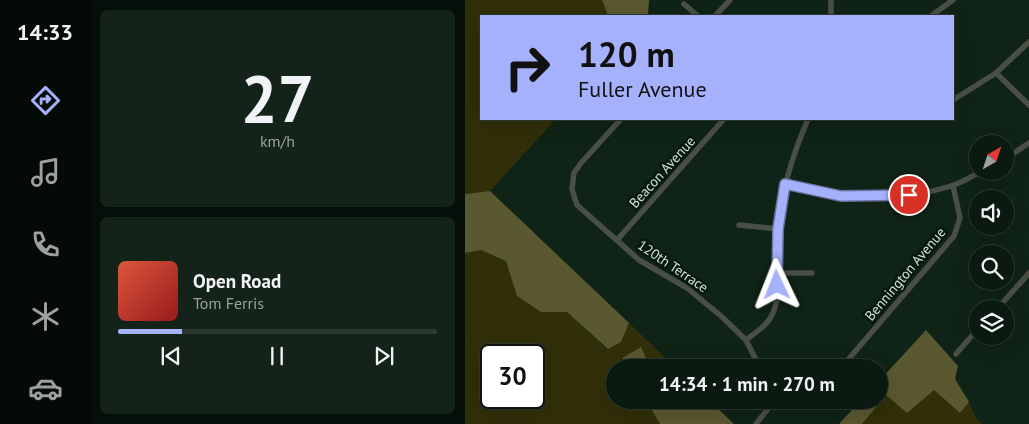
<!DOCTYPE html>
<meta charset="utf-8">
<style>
body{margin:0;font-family:"PT Sans",sans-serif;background:#142319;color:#f1f3f6;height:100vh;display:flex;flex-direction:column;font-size:19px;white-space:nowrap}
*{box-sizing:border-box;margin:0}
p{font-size:16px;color:#9aa19f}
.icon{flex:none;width:28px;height:28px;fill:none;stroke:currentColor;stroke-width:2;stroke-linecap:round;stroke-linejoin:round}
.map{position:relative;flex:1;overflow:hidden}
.panel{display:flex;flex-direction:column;gap:10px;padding:10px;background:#060e09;width:375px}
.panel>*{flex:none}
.banner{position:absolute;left:15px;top:15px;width:474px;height:105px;border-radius:0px;box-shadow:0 5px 20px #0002,0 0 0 1px #2b3830;background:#a6b1fc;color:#111;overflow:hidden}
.needle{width:32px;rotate:39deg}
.buttons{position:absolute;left:504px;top:135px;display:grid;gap:10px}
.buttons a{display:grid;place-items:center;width:45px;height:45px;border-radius:50%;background:#0b1a10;box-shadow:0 5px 20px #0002,0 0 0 1px #2b3830;font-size:25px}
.speed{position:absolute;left:15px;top:344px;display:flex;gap:10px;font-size:25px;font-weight:700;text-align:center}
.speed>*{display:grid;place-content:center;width:65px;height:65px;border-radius:50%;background:#0b1a10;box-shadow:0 5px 20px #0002,0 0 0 1px #2b3830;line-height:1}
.speed .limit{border:2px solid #111;border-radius:8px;background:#fff;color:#111}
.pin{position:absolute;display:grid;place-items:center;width:42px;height:42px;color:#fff;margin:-21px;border:2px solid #fff;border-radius:50%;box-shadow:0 1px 5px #0007}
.me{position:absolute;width:55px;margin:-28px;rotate:358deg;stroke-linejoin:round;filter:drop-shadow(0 0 4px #0008)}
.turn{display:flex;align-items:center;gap:18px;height:105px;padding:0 15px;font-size:22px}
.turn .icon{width:65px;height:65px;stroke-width:2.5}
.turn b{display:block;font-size:35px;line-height:42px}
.panel .card{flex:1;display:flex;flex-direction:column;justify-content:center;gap:8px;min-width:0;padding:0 18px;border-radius:8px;background:#142319}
.panel .dial{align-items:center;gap:0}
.dial b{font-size:65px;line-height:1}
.song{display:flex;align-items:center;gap:15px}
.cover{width:60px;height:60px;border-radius:8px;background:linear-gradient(135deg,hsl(10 70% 55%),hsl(0 70% 35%))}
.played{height:5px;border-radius:2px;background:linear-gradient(90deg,#a6b1fc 20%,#2b3830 20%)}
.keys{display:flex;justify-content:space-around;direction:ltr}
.trip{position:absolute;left:141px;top:359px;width:282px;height:50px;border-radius:25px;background:#0b1a10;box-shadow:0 5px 20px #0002,0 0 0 1px #2b3830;font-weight:700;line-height:50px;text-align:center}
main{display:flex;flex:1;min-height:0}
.dock{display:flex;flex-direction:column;width:90px;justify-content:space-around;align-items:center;background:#040a06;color:#9aa19f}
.dock .icon{width:35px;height:35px}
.dock .active{color:#a6b1fc}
.dock b{font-size:22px;color:#f1f3f6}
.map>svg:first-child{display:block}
.green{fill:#312f09;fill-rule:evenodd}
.forest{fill:#5a5831}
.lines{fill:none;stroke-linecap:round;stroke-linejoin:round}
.minor{stroke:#4a4f46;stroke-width:5.5}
.route-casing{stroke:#6c73a4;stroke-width:12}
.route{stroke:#a6b1fc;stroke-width:9}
.labels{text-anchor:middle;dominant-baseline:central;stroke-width:5;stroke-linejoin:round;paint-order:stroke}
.street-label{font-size:14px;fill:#d4e0d7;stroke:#06190d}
</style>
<main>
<nav class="dock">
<b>14:33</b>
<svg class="icon active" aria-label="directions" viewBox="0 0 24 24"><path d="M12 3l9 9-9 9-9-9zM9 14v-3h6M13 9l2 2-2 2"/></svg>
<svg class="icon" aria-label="music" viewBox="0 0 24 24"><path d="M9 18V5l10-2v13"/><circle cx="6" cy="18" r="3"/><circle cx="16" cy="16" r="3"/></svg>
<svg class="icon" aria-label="phone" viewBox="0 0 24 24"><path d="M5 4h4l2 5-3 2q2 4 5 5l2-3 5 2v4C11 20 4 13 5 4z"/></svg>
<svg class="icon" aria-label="climate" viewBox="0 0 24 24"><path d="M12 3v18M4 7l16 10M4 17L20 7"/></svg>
<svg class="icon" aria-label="car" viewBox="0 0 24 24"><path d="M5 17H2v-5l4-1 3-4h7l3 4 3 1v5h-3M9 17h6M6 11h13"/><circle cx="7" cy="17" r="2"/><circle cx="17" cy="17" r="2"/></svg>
</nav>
<section class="panel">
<div class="card dial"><b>27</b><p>km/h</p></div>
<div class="card">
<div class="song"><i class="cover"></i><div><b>Open Road</b><p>Tom Ferris</p></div></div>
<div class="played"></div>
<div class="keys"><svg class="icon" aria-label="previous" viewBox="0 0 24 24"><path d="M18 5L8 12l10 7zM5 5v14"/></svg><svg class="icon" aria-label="pause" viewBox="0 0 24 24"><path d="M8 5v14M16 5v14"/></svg><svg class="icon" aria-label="next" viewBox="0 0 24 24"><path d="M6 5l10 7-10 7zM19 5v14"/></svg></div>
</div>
</section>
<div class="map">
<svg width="564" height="424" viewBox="0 0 564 424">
<rect width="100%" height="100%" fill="#0f2316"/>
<g class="green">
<polygon points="0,0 137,0 143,16 16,16 16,119 91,119 25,191 0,194"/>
<path d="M16,250L41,261L52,296L76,312H102L142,349L156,342L164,323L205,362L200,367H185L176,348L157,358L163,367L150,368V400H181L195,424H0V253ZM26,355H69V398H26Z"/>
<polygon points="469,390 495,413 504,402 511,418 517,424 397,424 421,395"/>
</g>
<g class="forest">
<polygon points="137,0 184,0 183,16 143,16"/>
<polygon points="25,191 164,323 156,342 143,349 102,312 76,312 52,296 41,261 16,250 0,253 0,194"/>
<polygon points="461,330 493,366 490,379 504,402 495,413 469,390 442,413 421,395 397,424 374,424 396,400 415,400 415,380"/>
<polygon points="176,347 185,367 163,367 157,358"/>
<polygon points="181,400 244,400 269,424 195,424"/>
</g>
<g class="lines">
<g class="minor">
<polyline points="219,4 233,16"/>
<polyline points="250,16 265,0"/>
<polyline points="366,16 366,0"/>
<polyline points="466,16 488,0"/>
<polyline points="531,73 564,105"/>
<polyline points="488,100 531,73 564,42"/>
<polyline points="156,119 116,163 109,173 107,189 112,205 174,260 222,288 256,316 281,340 295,368"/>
<polyline points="540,159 564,143"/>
<path d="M320,184C370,203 435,202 486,186C497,183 507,176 517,171"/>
<polyline points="274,225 313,229"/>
<polyline points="152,240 259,119"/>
<polyline points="312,273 347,273"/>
<polyline points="532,309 564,273"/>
<path d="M281,340C291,332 303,325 308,313C318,288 310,256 313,229C316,191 328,154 343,119"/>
<polyline points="491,354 512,330"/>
<polyline points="376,368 489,236 495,218 488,186"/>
<polyline points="318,400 330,402 335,400"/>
<polyline points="291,424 310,400"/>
</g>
</g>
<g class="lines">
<defs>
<polyline id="route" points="312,285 313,229 320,184 376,196 444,195"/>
</defs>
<use href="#route" class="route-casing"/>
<use href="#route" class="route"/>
</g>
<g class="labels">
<g class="street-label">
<text transform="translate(197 172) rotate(-48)">Beacon Avenue</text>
<text transform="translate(208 266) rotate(34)">120th Terrace</text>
<text transform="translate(440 274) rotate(-50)">Bennington Avenue</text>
</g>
</g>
</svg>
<div class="buttons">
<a><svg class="needle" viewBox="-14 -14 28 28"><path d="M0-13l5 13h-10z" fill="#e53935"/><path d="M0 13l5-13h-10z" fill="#9aa19f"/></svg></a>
<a><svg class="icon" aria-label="sound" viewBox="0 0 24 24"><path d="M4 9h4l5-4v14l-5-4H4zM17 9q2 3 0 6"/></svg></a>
<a><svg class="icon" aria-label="search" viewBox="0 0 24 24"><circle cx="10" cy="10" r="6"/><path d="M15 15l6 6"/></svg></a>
<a><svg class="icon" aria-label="layers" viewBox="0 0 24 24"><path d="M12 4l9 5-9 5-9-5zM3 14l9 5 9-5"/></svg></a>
</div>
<div class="speed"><div class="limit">30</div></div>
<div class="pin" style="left:444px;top:195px;background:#d93025"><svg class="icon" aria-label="arrive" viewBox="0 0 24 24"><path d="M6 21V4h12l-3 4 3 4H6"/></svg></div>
<svg class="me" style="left:312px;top:285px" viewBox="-20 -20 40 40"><path d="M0-17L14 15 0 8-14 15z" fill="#a6b1fc" stroke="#fff" stroke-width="4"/></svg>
<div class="trip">14:34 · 1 min · 270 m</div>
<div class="banner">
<div class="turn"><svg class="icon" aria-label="right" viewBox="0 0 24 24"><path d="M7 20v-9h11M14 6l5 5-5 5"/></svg><div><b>120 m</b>Fuller Avenue</div></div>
</div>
</div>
</main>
